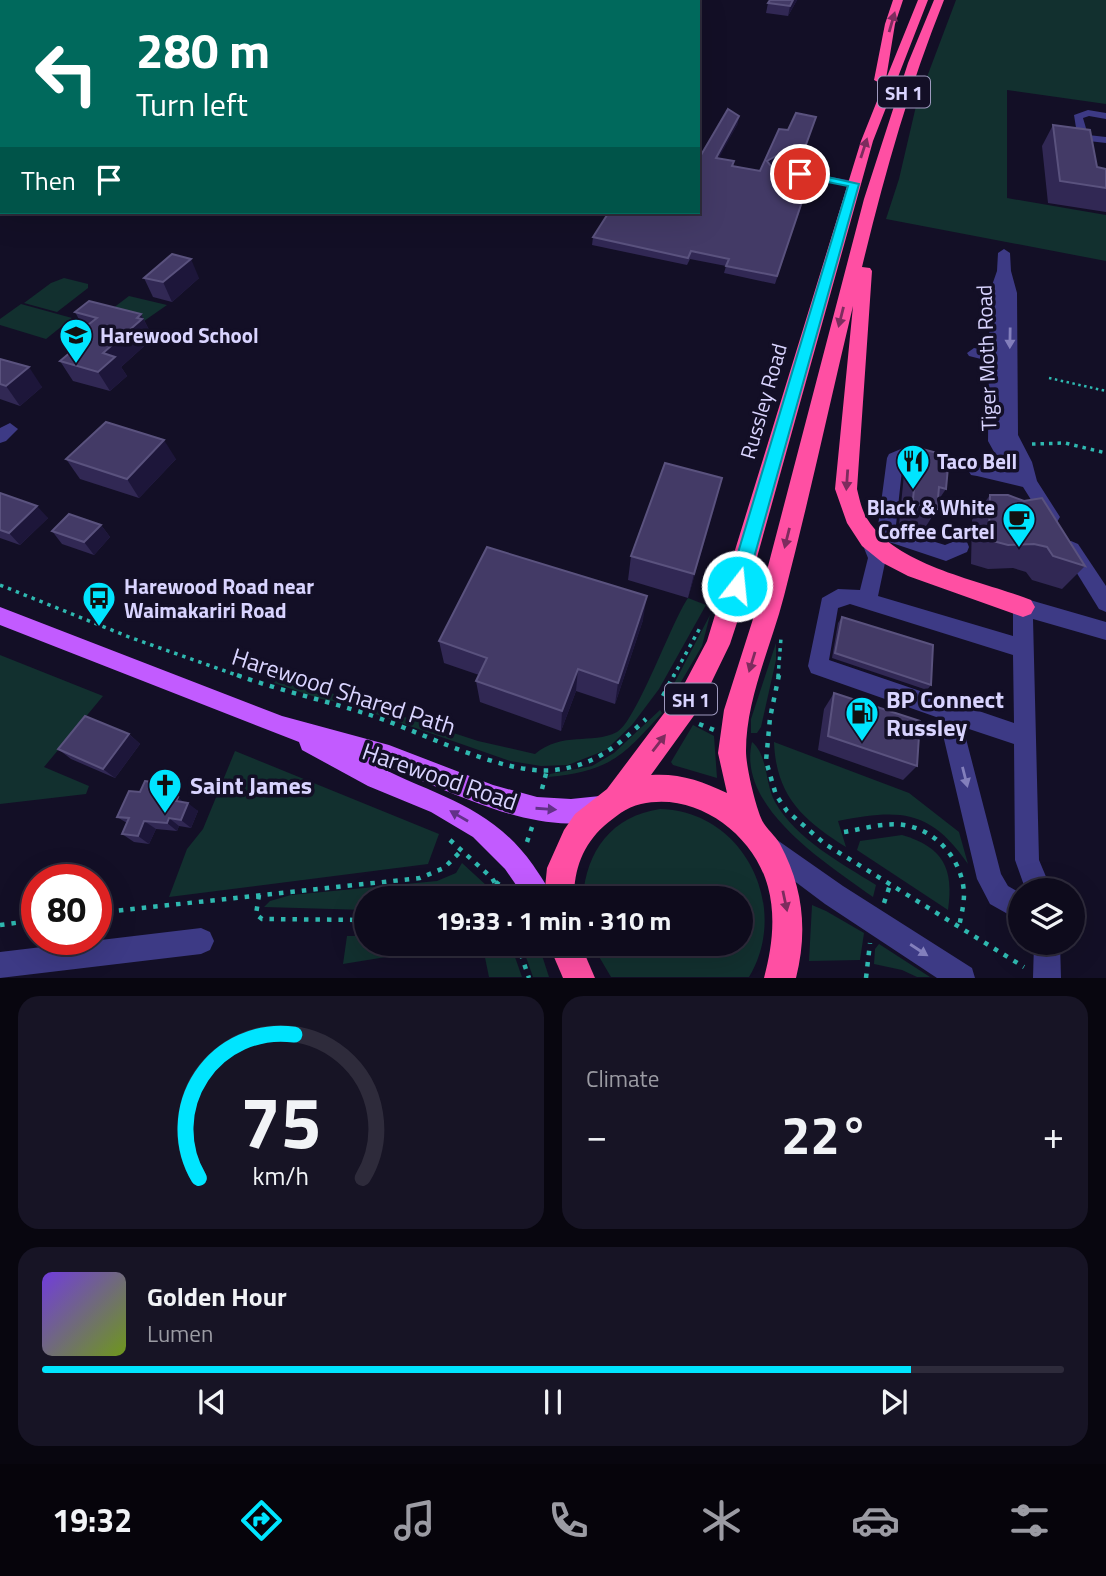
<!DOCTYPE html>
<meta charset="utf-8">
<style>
body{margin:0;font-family:"Titillium Web",sans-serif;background:#171425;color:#f1f3f6;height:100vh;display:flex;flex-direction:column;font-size:26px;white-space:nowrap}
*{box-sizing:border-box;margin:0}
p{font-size:23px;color:#9b9ba3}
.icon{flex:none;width:38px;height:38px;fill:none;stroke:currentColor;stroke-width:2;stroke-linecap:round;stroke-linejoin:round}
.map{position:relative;height:978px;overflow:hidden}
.details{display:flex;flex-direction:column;gap:18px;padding:18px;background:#08060f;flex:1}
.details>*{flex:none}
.guide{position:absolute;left:0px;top:0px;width:700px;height:214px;box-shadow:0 7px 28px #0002,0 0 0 2px #2e2b3b;background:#00695c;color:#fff;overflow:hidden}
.tools{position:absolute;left:1008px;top:878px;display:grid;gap:14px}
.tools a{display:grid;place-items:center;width:77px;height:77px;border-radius:50%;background:#0e0b1c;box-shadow:0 7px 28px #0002,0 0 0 2px #2e2b3b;font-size:35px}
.speed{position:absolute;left:21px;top:864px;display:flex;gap:14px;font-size:35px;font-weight:700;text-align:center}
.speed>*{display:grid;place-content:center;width:91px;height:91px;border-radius:50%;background:#0e0b1c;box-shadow:0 7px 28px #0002,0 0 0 2px #2e2b3b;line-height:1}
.speed .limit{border:10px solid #d22;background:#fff;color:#111}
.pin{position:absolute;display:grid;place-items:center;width:60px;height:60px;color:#fff;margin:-30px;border:4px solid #fff;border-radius:50%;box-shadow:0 2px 7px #0007}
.me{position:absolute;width:77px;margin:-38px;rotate:16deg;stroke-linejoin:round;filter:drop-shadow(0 0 5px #0008)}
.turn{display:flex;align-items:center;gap:24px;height:147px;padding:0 21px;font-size:32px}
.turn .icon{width:91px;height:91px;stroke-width:2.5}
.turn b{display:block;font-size:49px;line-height:60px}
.then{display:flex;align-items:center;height:66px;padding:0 21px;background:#0003;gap:14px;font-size:26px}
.big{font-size:52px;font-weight:700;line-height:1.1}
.details .card{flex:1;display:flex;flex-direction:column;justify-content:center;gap:10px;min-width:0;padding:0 24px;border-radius:21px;background:#171425}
.details .dial{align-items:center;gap:0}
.dial svg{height:182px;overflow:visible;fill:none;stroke:#2e2b3b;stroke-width:7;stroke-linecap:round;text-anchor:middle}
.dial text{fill:#f1f3f6;stroke:none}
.song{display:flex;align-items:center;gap:21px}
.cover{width:84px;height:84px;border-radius:10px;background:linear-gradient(135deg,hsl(260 70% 55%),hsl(80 70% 35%))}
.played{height:7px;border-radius:4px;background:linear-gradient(90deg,#00e5ff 85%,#2e2b3b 85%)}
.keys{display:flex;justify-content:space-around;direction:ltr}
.heat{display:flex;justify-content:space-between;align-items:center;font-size:38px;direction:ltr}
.details .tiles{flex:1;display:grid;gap:18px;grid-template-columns:1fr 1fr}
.card:last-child{grid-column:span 2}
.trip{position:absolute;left:354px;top:886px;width:399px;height:70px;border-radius:35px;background:#0e0b1c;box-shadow:0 7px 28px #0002,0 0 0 2px #2e2b3b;font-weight:700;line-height:70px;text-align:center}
.tabs{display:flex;height:112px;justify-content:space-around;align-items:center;background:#06040b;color:#9b9ba3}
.tabs .icon{width:49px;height:49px}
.tabs .current{color:#00e5ff}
.tabs b{font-size:32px;color:#f1f3f6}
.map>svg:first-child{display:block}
.green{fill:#12302f}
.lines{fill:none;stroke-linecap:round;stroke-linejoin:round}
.path-far2{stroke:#2fb8b0;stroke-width:2.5;stroke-dasharray:2.5 3.5;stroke-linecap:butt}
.path-far1{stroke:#2fb8b0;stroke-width:3.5;stroke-dasharray:3.5 5;stroke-linecap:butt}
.path{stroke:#2fb8b0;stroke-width:4.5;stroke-dasharray:4.5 7;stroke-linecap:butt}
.minor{fill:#3d3a85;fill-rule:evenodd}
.major{fill:#c25bff;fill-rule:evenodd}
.highway{fill:#ff4fa3;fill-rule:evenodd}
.wall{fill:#312854}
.shaded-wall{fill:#1d163a}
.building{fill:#433a66;stroke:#5a527e;stroke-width:2}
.oneway{fill:#7d2c5e}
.oneway2{fill:#837fbc}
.oneway3{fill:#623188}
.route{fill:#00e5ff;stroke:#0095a6;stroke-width:2}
.labels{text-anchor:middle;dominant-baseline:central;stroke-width:7;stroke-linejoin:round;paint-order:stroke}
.shield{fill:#130f26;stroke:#9e99be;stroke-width:2}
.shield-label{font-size:19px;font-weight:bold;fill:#d9d4ff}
.poi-label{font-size:21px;font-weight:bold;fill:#d9d4ff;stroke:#130f26;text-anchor:start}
.street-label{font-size:21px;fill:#d9d4ff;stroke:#130f26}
.near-street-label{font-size:24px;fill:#d9d4ff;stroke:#130f26}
.near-poi-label{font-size:24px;font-weight:bold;fill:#d9d4ff;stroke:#130f26;text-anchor:start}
</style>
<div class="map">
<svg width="1106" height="978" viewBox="0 0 1106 978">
<rect width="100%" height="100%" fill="#130f26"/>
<g class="green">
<polygon points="956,0 1106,0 1106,104 1007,90 1007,198 1106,215 1106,261 886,219 899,179 916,106"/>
<polygon points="64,278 88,284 88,288 57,312 24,303 51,283"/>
<polygon points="129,296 167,305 144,321 108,312"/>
<polygon points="21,304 72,318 46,339 0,325 0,319"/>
<path d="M688,598L706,605L659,689L632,725L606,750L568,765L541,766L510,761L344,703L321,699L274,683L279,676L478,741L535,754C563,731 591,745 617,732C636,722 671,623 688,598Z"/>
<polygon points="710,615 702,646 671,699 667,697"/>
<polygon points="776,643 776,660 761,727 757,733 751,733 751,719"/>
<polygon points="0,655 103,696 44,767 89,786 86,794 0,804"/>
<path d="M660,710L662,713C622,757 610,771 548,777L550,774L592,766L614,753Z"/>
<polygon points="693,725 714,736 717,778 673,765 671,762"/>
<path d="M752,742C768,755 765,784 775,802C796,839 841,863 876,885L873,897C829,865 736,808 752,742Z"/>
<path d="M774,742L909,793L959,832L968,864C930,809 900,809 838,821L846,847C803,820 776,796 774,742Z"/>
<polygon points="235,751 439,834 428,864 169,897 187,849 203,829"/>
<path d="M660,809C744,811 791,907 749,977H611L591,943H740V898H583C586,851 612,816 660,809Z"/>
<path d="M902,835C943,847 954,868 948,910L857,850L860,841Z"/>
<polygon points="462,863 487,886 490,898 472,898 471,893 449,898 366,898 366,910 264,907 270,901 291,895 437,881 456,873"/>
<polygon points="812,905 826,911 864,933 860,960 809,961"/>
<polygon points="347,936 366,936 366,943 472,943 343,964"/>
<polygon points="482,943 510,943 522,977 489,977"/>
<polygon points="521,943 538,943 549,977 533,977"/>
<polygon points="879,944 930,977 917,977 902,970 874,964 875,949"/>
</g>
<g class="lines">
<polyline class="path-far2" points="1049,378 1106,391"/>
<g class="path-far1">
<polyline points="1032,444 1065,443 1106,453"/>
<polyline points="0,585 129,637 242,677"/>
<polyline points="673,677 701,626"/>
<polyline points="778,677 781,638"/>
</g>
<g class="path">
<path d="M237,675C278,690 319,699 361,712C415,728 501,776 555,770C596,765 617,746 646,719"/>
<polyline points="779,675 770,718 766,761 776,795 787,811 825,844 1024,967"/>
<polyline points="663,696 674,675"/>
<polyline points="699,724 714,730"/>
<polyline points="542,789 547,770"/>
<path d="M844,832C863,829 884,822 904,825C937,830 963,861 964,894C964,905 961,916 959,927"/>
<polyline points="450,840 492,878 496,885 493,891 495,898"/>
<polyline points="527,842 532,827"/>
<polyline points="496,885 502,877"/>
<polyline points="259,895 256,914 262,919 366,920"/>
<polyline points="884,903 890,885"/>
<polyline points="96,913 420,878 444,868 462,850"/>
<polyline points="0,925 37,920"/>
<polyline points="517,943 529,978"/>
<polyline points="866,978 870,943"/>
</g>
<g class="minor">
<polygon points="204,0 214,0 202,2"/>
<rect x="0" y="105" width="2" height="6"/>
<polygon points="1088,110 1106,113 1106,119 1089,116 1083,118 1088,135 1106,137 1106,143 1071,139 1066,136 1077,134 1074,115"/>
<polygon points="788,169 853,181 859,184 853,187 784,174 782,172"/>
<polygon points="1004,249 1010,253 1011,271 1017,293 1018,435 1032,462 1037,481 1060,517 1057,522 1045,522 1023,487 977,476 971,475 968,470 971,465 977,464 1004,470 988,441 989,361 969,356 967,353 974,348 989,351 990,291 997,271 998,253"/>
<polygon points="10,423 18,429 6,441 0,443 0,428"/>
<polygon points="908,446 923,451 925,455 917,461 909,459 903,461 896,525 899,531 945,545 960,539 967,542 969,547 967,552 946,561 886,541 878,526 887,458 889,454"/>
<path d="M869,531L876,533L886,558L878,596L1013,636V607L1016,601L1023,598L1106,622V640L1033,619L1039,860L1052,891H1026L1015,860L1014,744L963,727L1001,874L1008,886L1020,893V921L990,904L977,879L939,718L811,673L808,666L822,598L838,589L860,590L868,558L860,538L862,533ZM850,604L1013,655L1014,723L829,660L838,608Z"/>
<polygon points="1071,541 1078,544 1106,586 1106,612 1099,609 1062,549 1064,544"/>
<polygon points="770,835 843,886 972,968 975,978 937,978 825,904 761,856 758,847 761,838"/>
<polygon points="201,928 210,932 214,941 210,950 201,954 0,978 0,952"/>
<polygon points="1034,943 1060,943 1061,978 1033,978"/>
</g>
<path class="major" d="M0,607L282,716L389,745L493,785L537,797L571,799L600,796L608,800L612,808L608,816C539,845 437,781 370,762C432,796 488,802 533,865C540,876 548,886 553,898H525L505,869L473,837L431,812L368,786L302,750L299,742L0,625Z"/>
<g class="highway">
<path d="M893,0H903L895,24L886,79L918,0H928L873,141L749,586L730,644L698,710L651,775C679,773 702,781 727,793L718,753L724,710L760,597L864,199L908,63L934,0H944C909,87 884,176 862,267L870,268L872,271L857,489C859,497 861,507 865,515C892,566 981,580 1031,600L1035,607L1031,614L1023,617L908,576L883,563L862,546L847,523L835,489L853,306C830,402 809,500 784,596C771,647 746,698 746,751C746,767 755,803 761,818C765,828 775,835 780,844C803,887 808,930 796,978H764C772,948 776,917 768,887C754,834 696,791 641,804C626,807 615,817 604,826C583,845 574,869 574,898H544L547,868L564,830L575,814L607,789L680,692L707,641L861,141L885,81L880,83L874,80L885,24Z"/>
<polygon points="548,943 580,943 595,978 563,978"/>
</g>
</g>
<g class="wall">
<polygon points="797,0 788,16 766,13 768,3"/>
<polygon points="816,117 798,168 774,163 771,166 809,182 775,284 724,273 726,266 690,259 687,265 592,245 593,237 701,155 738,123 718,158 734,161 733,167 760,171 788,130"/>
<polygon points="1053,125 1097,167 1106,169 1106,212 1048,203 1042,146"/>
<polygon points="144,278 199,278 172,302 153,297"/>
<polygon points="75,312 141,314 151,334 150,335 152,339 121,367 127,376 110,391 73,381 60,361 87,338 84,333 86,332"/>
<polygon points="0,359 42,387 20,406 0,399"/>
<polygon points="918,448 946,489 937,502 937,509 921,534 901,529 899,525 904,474"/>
<polygon points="66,459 176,459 139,498 80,479"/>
<polygon points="722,478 688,598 628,580 631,556"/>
<polygon points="0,493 48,518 20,545 0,538"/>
<polygon points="990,495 1085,566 1062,589 1032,580 1026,572 1013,568 988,569 971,564 972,520"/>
<polygon points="101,525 110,537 94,555 62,544 52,531"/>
<polygon points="842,617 931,685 927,690 832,658 838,623"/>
<polygon points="643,620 615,704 576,691 561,731 480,702 476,681 479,675 444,663 439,641"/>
<polygon points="834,693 917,766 903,780 818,750 824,709"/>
<polygon points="129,734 140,744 115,778 71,759 58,749"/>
<polygon points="140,792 171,792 169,796 184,802 198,811 191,828 179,826 177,831 156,829 149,844 134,842 122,834 127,823 117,817"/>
</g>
<g class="shaded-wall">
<polygon points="793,0 797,0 788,16 790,6"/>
<polygon points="739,116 738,123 715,165 716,158"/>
<polygon points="776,156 774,163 765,169 767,161"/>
<polygon points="191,259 199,278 172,302 163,282"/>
<polygon points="141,314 151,334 150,335 152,339 121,367 127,376 110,391 98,372 103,353"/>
<polygon points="29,367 42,387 20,406 6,386"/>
<polygon points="164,440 176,459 139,498 127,479"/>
<polygon points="722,478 716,503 688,598 694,574"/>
<polygon points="37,506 48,518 20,545 9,533"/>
<polygon points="101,525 110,537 94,555 84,542"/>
<polygon points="647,596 643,620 615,704 618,683"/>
<polygon points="578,669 576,691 561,731 562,711"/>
<polygon points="129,734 140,744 115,778 103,769"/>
<polygon points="160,783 171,792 166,803 155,795"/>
<polygon points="178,797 187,805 188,803 198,811 191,828 181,820 176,801"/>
<polygon points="169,818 179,826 177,831 167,823"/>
<polygon points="144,821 156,829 149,844 138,836"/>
</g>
<g class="building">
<polygon points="770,0 793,0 790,6 768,3"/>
<polygon points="728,109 739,116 716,158 734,161 732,166 760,171 779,129 788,130 796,113 816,117 800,161 776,156 767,161 771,166 811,175 777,276 726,266 729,259 691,251 688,258 593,237 609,212 698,212 698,155 701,155"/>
<polygon points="1053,125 1090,130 1097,167 1106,169 1106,188 1060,181"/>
<polygon points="172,254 191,259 163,282 144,278"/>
<polygon points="89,301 141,314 137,318 142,319 103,353 115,357 98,372 60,361 91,335 84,333 89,329 84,328 97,318 75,312"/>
<polygon points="0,359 29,367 6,386 0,384"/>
<polygon points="106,422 164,440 127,479 66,459"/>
<polygon points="918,448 949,456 946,489 939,487 937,509 915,504 913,499"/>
<polygon points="665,463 722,478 694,574 631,556"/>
<polygon points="0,493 37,506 9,533 0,530"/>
<polygon points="990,495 1008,495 1024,501 1042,498 1085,566 1053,556 1047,547 1034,544 1008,545 989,540"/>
<polygon points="69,514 101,525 84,542 52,531"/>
<polygon points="487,547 647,596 618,683 578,669 562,711 476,681 487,658 439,641"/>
<polygon points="842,617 933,645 931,685 835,653"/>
<polygon points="834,693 920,721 917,766 828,736"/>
<polygon points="85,716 129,734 103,769 58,749"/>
<polygon points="145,781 160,783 155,795 178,797 176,801 188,803 181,820 169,818 167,823 144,821 138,836 122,834 129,818 117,817 129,791 140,792"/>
</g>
<defs><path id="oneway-solid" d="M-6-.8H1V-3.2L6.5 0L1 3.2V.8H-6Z" transform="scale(1.75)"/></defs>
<g class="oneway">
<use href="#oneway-solid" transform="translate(892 22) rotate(-74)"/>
<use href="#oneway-solid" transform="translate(864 148) rotate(-72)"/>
<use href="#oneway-solid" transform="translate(841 317) rotate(104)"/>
<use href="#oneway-solid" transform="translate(847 480) rotate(94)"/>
<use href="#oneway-solid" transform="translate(787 538) rotate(104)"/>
<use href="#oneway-solid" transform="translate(752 662) rotate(107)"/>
<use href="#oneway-solid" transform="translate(659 743) rotate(-52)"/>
<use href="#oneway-solid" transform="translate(785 901) rotate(78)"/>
</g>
<g class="oneway2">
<use href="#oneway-solid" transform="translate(1010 338) rotate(91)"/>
<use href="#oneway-solid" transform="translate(965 777) rotate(76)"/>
<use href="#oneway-solid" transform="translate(919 950) rotate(33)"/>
</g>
<g class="oneway3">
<use href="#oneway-solid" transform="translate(546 809) rotate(4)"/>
<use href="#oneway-solid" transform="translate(459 816) rotate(-150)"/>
</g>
<polygon class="route" points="800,171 859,184 746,586 743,591 737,593 731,591 728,586 848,186 797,176 797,172"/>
<defs>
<symbol id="school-pin" viewBox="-11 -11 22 30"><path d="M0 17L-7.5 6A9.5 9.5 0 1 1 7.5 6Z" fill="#00e5ff" stroke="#130f26"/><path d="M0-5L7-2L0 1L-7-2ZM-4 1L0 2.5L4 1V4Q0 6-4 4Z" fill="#111"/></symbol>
<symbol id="restaurant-pin" viewBox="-11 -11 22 30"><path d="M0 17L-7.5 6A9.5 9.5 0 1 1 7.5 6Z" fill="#00e5ff" stroke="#130f26"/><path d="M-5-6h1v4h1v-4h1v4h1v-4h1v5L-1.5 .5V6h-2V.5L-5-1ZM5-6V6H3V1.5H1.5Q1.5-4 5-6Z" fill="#111"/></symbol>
<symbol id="cafe-pin" viewBox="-11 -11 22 30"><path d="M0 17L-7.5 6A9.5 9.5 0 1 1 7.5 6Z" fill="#00e5ff" stroke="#130f26"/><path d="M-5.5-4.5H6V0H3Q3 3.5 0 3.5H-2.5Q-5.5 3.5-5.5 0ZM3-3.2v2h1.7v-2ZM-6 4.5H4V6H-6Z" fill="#111"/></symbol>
<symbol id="bus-pin" viewBox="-11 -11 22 30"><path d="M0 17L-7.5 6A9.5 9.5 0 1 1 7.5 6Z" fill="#00e5ff" stroke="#130f26"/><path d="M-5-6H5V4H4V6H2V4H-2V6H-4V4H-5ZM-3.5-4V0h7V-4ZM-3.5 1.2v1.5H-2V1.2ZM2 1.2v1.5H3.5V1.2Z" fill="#111"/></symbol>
<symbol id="fuel-pin" viewBox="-11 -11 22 30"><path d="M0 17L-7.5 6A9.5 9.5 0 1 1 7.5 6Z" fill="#00e5ff" stroke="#130f26"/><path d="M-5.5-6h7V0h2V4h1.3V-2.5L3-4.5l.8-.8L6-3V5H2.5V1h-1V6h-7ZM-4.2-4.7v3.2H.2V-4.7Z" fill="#111"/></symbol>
<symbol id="church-pin" viewBox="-11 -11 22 30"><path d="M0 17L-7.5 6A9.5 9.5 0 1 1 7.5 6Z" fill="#00e5ff" stroke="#130f26"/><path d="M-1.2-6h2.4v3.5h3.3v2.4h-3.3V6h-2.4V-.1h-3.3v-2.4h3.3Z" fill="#111"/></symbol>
</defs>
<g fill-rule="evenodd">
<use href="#school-pin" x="57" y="316" width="38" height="52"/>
<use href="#restaurant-pin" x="894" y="442" width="38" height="52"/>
<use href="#cafe-pin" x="1000" y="500" width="38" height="52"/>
<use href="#bus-pin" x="80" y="579" width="38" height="52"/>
<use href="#fuel-pin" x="843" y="694" width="38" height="52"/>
<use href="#church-pin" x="146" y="766" width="38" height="52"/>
</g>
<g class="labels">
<g class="shield">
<rect x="878" y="76.5" width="52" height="31" rx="5"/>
<rect x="665" y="683.5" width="52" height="31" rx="5"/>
</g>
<g class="shield-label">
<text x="904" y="92">SH 1</text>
<text x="691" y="699">SH 1</text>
</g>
<g class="poi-label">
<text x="100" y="335">Harewood School</text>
<text x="937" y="461">Taco Bell</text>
<text x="995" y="507" text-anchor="end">Black &amp; White<tspan x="995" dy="24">Coffee Cartel</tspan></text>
<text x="124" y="586">Harewood Road near<tspan x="124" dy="24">Waimakariri Road</tspan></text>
</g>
<g class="street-label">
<text transform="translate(986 358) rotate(-92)">Tiger Moth Road</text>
<text transform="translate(763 401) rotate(-74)">Russley Road</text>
</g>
<g class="near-street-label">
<text transform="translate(344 691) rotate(18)">Harewood Shared Path</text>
<text transform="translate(440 776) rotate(19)">Harewood Road</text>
</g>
<g class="near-poi-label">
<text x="886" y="699">BP Connect<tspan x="886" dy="28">Russley</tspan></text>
<text x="190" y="785">Saint James</text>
</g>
</g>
</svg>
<div class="tools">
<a><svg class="icon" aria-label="layers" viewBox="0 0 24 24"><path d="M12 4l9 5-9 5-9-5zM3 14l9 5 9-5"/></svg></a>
</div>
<div class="speed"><div class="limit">80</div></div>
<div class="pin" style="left:800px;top:174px;background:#d93025"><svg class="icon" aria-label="arrive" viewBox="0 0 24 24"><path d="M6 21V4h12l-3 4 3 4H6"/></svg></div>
<svg class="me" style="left:737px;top:586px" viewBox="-20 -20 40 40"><circle r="17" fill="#00e5ff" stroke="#fff" stroke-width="3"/><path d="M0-11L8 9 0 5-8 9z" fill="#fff"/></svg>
<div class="trip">19:33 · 1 min · 310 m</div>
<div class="guide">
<div class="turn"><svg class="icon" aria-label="left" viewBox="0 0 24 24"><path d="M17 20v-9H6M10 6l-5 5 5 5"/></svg><div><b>280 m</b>Turn left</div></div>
<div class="then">Then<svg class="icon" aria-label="arrive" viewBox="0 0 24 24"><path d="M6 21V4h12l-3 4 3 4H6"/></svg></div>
</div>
</div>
<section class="details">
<div class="tiles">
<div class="card dial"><svg viewBox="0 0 100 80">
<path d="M14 69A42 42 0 1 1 86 69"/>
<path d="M14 69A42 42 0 0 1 56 6" stroke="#00e5ff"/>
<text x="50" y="56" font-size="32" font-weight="700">75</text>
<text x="50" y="72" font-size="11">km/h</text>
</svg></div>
<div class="card"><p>Climate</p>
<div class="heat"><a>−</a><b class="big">22°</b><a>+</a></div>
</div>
<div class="card">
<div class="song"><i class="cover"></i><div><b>Golden Hour</b><p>Lumen</p></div></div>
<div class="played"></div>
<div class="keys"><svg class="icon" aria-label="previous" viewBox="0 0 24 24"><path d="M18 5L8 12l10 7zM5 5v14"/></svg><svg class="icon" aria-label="pause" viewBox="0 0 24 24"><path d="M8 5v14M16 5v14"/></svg><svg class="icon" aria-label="next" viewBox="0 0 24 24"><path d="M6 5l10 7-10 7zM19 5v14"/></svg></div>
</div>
</div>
</section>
<nav class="tabs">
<b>19:32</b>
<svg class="icon current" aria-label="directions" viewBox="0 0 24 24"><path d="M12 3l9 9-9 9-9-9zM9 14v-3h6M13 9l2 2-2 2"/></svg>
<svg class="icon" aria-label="music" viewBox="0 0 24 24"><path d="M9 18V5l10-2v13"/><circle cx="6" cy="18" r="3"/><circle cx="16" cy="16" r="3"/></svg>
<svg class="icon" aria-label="phone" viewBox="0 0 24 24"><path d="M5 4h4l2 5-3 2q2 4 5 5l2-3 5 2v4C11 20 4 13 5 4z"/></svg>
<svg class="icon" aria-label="climate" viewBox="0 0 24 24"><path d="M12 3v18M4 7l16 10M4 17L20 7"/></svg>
<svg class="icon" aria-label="car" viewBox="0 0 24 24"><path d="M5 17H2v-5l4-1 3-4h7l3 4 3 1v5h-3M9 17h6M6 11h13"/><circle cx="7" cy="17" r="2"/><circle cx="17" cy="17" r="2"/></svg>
<svg class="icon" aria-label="filters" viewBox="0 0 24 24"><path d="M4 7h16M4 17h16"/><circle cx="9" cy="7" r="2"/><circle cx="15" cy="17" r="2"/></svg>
</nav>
